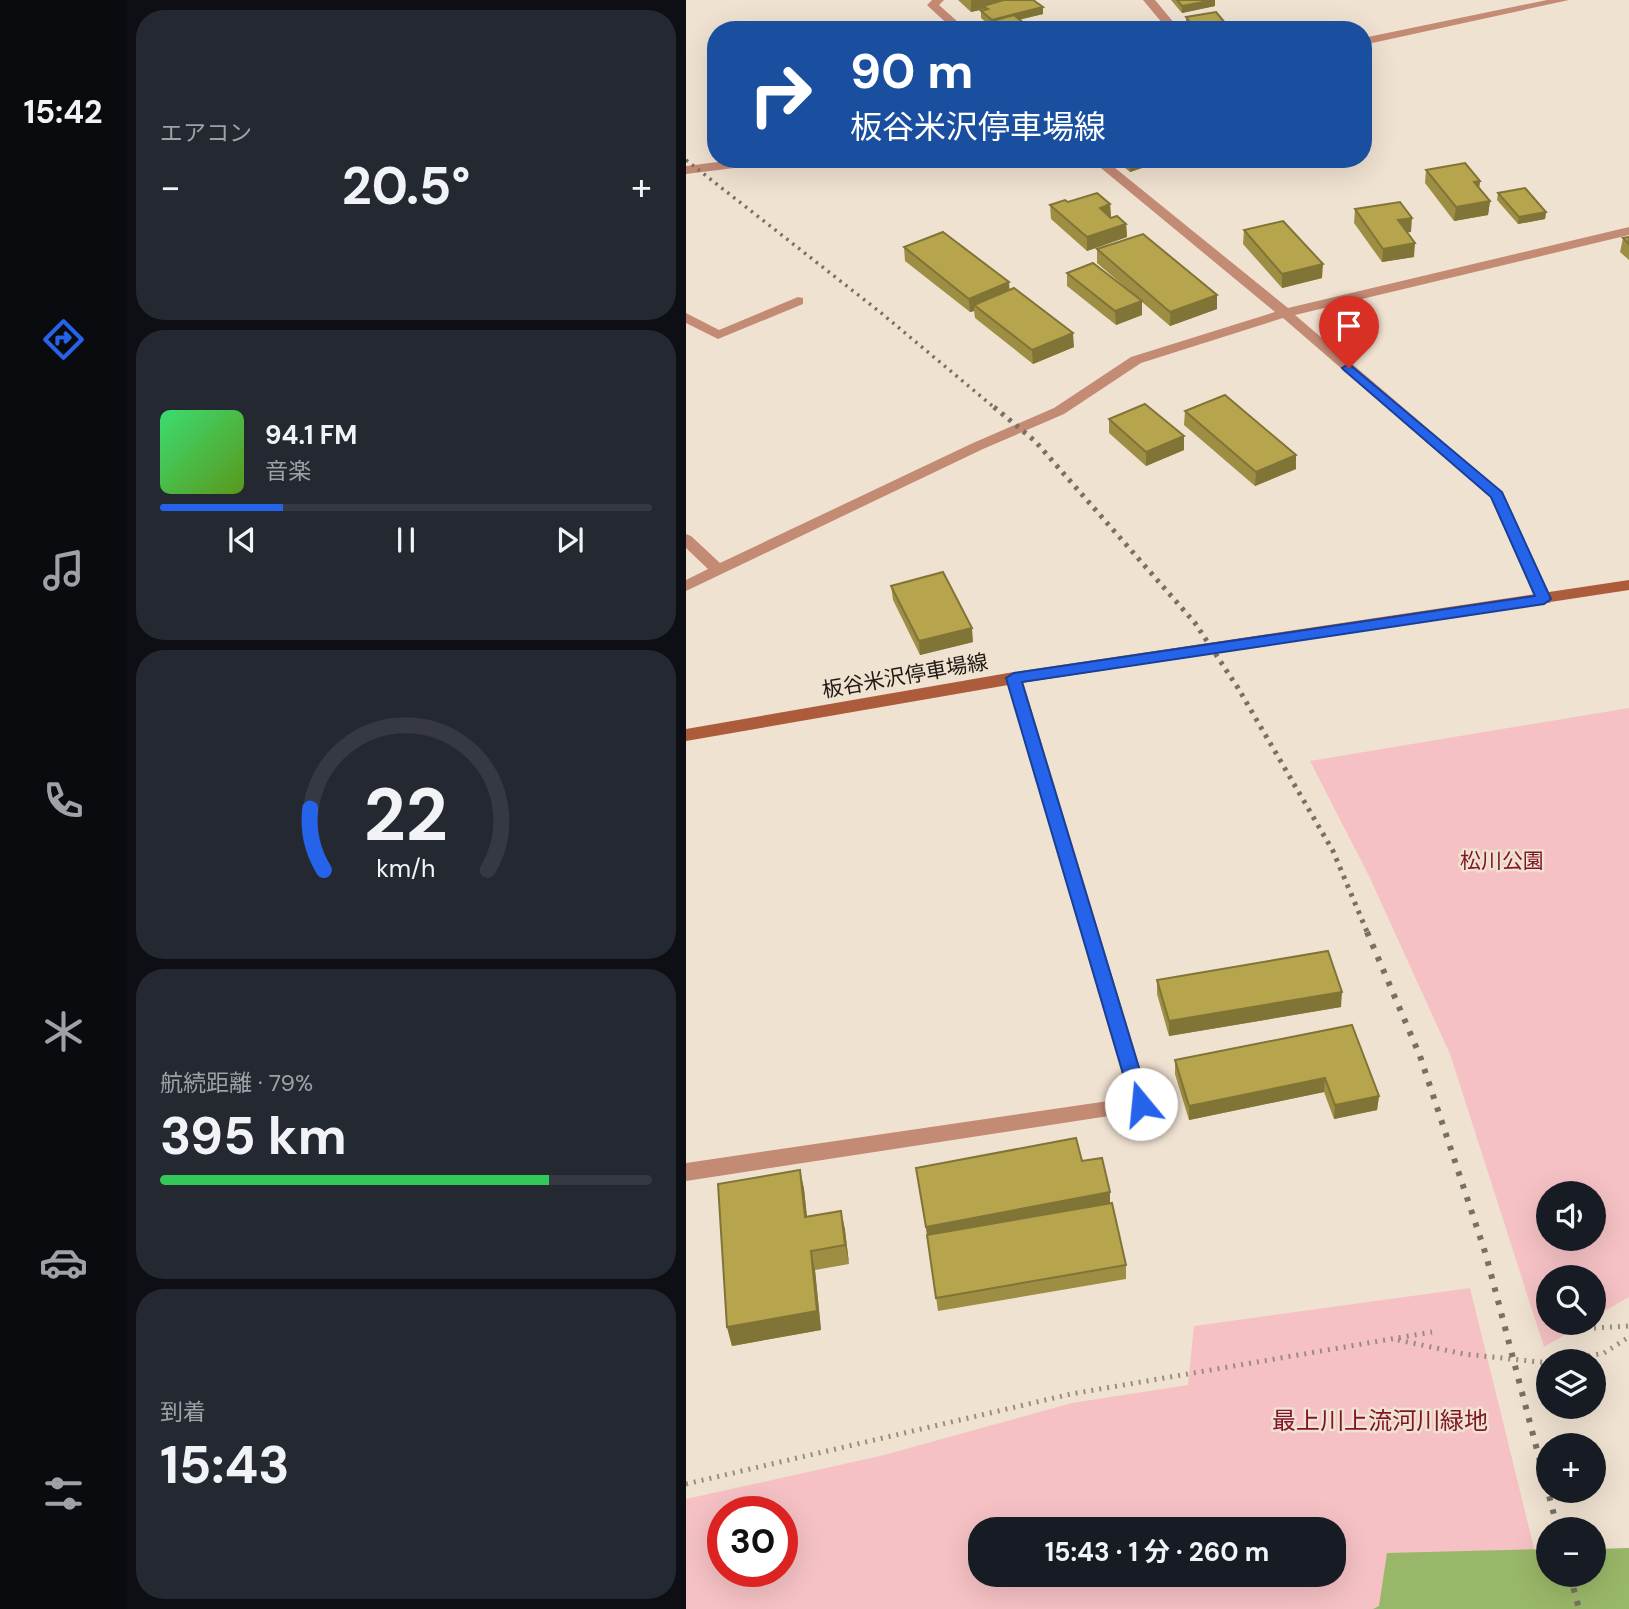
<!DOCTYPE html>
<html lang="ja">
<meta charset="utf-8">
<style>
body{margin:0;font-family:"DM Sans","Noto Sans JP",sans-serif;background:#242831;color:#f1f3f6;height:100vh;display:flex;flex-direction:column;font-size:26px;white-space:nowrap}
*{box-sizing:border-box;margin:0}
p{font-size:23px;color:#9ea1a6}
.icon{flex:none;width:38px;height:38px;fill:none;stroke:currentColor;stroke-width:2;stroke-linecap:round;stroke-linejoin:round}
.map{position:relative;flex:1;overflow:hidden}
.details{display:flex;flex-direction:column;gap:10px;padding:10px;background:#0d0f14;width:560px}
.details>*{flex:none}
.guide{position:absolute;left:21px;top:21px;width:665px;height:147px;border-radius:28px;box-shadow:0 7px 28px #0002;background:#1a4fa0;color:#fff;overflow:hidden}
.buttons{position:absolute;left:850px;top:1181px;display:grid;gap:14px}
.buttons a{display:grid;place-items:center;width:70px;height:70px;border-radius:50%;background:#171b24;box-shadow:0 7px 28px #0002;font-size:35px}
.speed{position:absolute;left:21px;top:1496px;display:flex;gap:14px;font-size:35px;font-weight:700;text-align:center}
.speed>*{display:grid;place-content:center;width:91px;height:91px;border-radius:50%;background:#171b24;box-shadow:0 7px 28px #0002;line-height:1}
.speed .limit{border:10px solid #d22;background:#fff;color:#111}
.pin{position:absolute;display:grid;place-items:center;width:60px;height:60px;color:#fff;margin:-72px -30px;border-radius:50% 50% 50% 0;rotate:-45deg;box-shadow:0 0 7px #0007}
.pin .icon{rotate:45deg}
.me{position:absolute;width:77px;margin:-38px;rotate:343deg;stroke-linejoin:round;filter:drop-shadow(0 0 5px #0008)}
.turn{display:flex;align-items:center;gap:24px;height:147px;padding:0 28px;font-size:32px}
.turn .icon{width:91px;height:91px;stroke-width:2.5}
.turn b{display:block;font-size:49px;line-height:60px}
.big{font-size:52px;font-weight:700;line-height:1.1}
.details .widget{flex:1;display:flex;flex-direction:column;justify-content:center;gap:10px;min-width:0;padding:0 24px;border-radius:28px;background:#242831}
.details .dial{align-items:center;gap:0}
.dial svg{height:182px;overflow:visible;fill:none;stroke:#363941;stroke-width:7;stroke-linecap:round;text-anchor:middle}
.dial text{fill:#f1f3f6;stroke:none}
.song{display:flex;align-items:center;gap:21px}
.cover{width:84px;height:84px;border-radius:10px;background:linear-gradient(135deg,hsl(140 70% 55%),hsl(90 70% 35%))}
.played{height:7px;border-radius:4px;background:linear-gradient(90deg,#2563eb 25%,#363941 25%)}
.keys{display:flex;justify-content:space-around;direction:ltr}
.heat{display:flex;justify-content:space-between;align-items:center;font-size:38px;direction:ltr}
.charge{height:10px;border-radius:5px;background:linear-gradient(90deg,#34c759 79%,#363941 0)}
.trip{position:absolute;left:282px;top:1517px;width:378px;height:70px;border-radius:28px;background:#171b24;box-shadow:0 7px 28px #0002;font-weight:700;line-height:70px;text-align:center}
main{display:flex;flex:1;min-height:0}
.menu{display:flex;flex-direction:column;width:126px;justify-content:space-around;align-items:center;background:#090b0e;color:#9ea1a6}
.menu .icon{width:49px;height:49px}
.menu .selected{color:#2563eb}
.menu b{font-size:32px;color:#f1f3f6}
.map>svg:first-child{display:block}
.green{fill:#f5c1c4;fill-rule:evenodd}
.water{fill:#99b768}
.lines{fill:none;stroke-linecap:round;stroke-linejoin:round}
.path{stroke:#988d81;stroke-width:5;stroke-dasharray:2 6;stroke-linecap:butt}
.minor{fill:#c38a74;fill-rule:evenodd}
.secondary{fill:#ad5c3b;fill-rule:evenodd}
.rail-far2{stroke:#786f65;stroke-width:3.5;stroke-dasharray:2.5 5;stroke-linecap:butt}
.rail-far1{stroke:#786f65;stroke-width:5;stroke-dasharray:3.5 6;stroke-linecap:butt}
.rail{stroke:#786f65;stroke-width:6;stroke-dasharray:4.5 9;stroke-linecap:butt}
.wall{fill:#9d8e43}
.shaded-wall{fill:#807437}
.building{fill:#b7a54e;stroke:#807437;stroke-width:2}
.route{fill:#2563eb;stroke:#184099;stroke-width:2}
.labels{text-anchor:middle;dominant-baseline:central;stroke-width:5;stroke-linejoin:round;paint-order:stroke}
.street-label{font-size:21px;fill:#1e1913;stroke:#f0e2d1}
.park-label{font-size:21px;fill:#7f142c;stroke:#f0e2d1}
.near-park-label{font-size:24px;fill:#7f142c;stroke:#f0e2d1}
</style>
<main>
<nav class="menu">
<b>15:42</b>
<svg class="icon selected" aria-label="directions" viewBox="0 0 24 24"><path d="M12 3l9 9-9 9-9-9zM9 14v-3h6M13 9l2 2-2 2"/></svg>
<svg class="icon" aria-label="music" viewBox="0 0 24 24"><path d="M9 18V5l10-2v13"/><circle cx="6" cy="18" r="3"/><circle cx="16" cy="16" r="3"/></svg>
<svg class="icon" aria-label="phone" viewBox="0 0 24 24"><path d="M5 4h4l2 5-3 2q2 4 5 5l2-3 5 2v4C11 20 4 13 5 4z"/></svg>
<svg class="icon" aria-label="climate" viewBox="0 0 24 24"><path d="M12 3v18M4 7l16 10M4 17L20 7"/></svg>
<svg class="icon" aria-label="car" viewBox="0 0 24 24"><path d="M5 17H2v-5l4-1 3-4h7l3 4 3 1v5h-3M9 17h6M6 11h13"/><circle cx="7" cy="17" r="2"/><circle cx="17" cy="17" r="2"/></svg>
<svg class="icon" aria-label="filters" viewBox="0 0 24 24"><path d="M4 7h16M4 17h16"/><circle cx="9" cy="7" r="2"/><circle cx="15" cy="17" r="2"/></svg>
</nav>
<section class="details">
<div class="widget"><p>エアコン</p>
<div class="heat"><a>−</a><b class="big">20.5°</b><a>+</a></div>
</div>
<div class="widget">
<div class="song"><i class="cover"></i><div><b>94.1 FM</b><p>音楽</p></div></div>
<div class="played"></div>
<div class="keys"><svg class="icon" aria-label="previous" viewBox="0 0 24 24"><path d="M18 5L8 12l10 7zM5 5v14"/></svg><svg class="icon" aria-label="pause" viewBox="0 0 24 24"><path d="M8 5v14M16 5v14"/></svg><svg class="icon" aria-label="next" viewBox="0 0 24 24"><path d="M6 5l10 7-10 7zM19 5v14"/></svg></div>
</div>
<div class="widget dial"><svg viewBox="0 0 100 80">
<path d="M14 69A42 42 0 1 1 86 69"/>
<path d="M14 69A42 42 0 0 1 8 42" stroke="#2563eb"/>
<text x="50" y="56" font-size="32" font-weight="700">22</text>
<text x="50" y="72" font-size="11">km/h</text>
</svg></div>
<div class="widget"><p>航続距離 · 79%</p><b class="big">395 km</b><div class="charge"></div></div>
<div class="widget"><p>到着</p><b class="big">15:43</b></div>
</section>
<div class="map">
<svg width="943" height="1609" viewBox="0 0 943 1609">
<rect width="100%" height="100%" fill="#f0e2d1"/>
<g class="green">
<path d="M943,708V1297L908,1317V1278H863V1323H899L858,1347L764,1054L683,876L624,761ZM863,1194H908V1239H863Z"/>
<path d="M784,1288L863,1609H0V1499L194,1456L386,1403L502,1385L508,1326ZM37,1512H96V1572H37ZM294,1530H648V1575H294Z"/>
</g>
<polygon class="water" points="943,1548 943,1609 687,1609 693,1606 701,1553 863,1549 863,1575 908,1575 908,1549"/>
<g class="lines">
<g class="path">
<polyline points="908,1328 943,1326"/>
<polyline points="712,1340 778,1354 863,1363"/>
<polyline points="871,1362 918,1353 943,1337"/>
<polyline points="0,1484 385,1394 746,1332"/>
</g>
<g class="minor">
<polygon points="246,0 258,0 253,5 281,30 268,30 243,7 241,5"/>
<polygon points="457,0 469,0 494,30 482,30"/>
<polygon points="861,0 883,0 677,45 677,38"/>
<polygon points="56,159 94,159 88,163 0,174 0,166"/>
<polygon points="404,159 418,159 602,308 943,227 943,235 609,315 816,492 866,599 864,603 852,603 850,599 804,497 597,318 455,363 378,414 297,449 0,591 0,580 22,569 0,548 0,534 5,536 34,563 287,443 368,408 445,357 589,312"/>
<polygon points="112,297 117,298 117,304 32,339 0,323 0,313 33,330"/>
<polygon points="328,672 336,678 465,1104 462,1110 0,1181 0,1163 443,1098 320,678"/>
</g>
<polygon class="secondary" points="943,580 943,590 328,684 0,741 0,729 328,672"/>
<polyline class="rail-far2" points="0,160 194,312 310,409"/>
<polyline class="rail-far1" points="308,407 349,441 509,623 552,688 647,851 682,934"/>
<g class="rail">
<polyline points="681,932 734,1056 800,1255 872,1530"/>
<polyline points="884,1575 893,1609"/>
</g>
</g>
<g class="wall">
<polygon points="272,0 347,0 357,14 333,20 346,30 295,30 295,24 301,23 295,18 295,11 298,10 298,9 285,12"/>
<polygon points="485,0 529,0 529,6 496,13"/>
<polygon points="500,17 545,30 504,30 500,24"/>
<polygon points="428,159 459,159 459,167 444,172"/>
<polygon points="740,170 794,181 793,189 804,201 802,215 768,221 739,183"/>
<polygon points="812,193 860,212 859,219 832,224 811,200"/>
<polygon points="382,202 424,204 425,218 440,224 441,237 401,251 365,219 364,205"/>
<polygon points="669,209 725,232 721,232 728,257 696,262 668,223"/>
<polygon points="558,230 636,278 596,288 557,244"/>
<polygon points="943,237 943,260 934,252 937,238"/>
<polygon points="218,247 323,282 323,290 388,347 347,364 289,318 288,311 284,312 219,261"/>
<polygon points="411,249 531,309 484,326 456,302 456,315 430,325 381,286 381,273 446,293 411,263"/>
<polygon points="499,411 610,455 610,469 569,486 498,425"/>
<polygon points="423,419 498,436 498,450 460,466 423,433"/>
<polygon points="205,586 287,642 234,655 207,600"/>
<polygon points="471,980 655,1007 483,1036 471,994"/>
<polygon points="666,1025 693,1096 691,1110 648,1119 638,1092 503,1120 489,1074 489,1060"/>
<polygon points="396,1161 424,1204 440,1265 440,1279 252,1311 241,1235 232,1181"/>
<polygon points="114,1170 118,1189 121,1217 155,1211 159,1230 163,1264 129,1270 135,1330 46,1346 41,1327"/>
</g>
<g class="shaded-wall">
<polygon points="285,0 336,0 297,6 298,9 285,12"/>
<polygon points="529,0 529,6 496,13 496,6"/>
<polygon points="357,7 357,14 306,26 306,20"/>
<polygon points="444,159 459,159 459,167 444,172"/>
<polygon points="794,181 792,195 788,182"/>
<polygon points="804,201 802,215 768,221 770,207"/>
<polygon points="424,204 425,218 414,208"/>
<polygon points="860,212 859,219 832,224 833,217"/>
<polygon points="726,218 725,232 711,234 712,220"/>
<polygon points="440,224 441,237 401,251 401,237"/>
<polygon points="729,243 728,257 696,262 697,249"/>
<polygon points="637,264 636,278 596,288 596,274"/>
<polygon points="323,282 324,296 288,305 288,311 284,312 283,299"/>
<polygon points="531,295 531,309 484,326 484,312"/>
<polygon points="456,301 456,315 430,325 429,311"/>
<polygon points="387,333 388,347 347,364 346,350"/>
<polygon points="498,436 498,450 460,466 460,452"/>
<polygon points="610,455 610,469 569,486 570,472"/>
<polygon points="286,628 287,642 234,655 233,641"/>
<polygon points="656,992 655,1007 483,1036 483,1021"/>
<polygon points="639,1078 638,1092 503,1120 503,1106"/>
<polygon points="693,1096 691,1110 648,1119 649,1105"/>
<polygon points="114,1170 118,1189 123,1236 119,1217"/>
<polygon points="424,1192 424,1205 242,1241 240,1227"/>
<polygon points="155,1211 159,1230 163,1264 159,1245"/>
<polygon points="125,1251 129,1270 135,1330 46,1346 41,1327"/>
</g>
<g class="building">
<polygon points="318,0 347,0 357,7 306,20 295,11 302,9 297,6"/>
<polygon points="491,0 528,0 496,6"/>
<polygon points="530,12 545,30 510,30 500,17"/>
<polygon points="328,15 346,30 301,30 295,24"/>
<polygon points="779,163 794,181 788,182 804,201 770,207 740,170"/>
<polygon points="839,188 860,212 833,217 812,193"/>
<polygon points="411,193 424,204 414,208 425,218 431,216 440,224 401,237 364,205 379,200 382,202"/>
<polygon points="714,202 726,218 712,220 729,243 697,249 669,209"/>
<polygon points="597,221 637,264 596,274 558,230"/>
<polygon points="257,232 323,282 283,299 218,247"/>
<polygon points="457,234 531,295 484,312 411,249"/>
<polygon points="943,237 943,244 937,238"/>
<polygon points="407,263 456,301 429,311 381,273"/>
<polygon points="328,288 387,333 346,350 288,305"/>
<polygon points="539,395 610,455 570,472 499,411"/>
<polygon points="459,404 498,436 460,452 423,419"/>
<polygon points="257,572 286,628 233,641 205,586"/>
<polygon points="642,951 656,992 483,1021 471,980"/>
<polygon points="666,1025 693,1096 649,1105 639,1078 503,1106 489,1060"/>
<polygon points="390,1138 396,1161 416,1158 424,1192 240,1227 230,1168"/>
<polygon points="114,1170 119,1217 155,1211 159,1245 125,1251 131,1311 41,1327 32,1184"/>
<polygon points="426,1203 440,1265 250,1298 241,1235"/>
</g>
<polygon class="route" points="663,364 816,492 865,599 858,604 336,682 464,1104 461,1109 455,1111 448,1109 446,1104 320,678 328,673 849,596 805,497 658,370 656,368"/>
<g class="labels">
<g class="street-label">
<text transform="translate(219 676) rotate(-10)">板谷米沢停車場線</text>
</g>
<g class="park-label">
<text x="816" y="861">松川公園</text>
</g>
<g class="near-park-label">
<text x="694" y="1420">最上川上流河川緑地</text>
</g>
</g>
</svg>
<div class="buttons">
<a><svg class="icon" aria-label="sound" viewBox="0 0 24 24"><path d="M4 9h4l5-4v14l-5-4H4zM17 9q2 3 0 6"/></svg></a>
<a><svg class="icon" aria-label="search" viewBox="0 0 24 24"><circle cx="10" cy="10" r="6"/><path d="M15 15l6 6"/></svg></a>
<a><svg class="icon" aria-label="layers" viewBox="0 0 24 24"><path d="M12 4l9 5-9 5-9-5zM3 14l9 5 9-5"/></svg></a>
<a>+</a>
<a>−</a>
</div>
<div class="speed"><div class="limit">30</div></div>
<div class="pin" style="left:663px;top:368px;background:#d93025"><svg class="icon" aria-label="arrive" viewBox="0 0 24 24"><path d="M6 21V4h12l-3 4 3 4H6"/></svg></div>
<svg class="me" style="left:455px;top:1104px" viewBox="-20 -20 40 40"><circle r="19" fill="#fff"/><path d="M0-13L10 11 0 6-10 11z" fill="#2563eb"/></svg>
<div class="trip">15:43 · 1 分 · 260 m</div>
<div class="guide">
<div class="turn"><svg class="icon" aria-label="right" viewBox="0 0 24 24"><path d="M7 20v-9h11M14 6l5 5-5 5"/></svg><div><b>90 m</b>板谷米沢停車場線</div></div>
</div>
</div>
</main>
